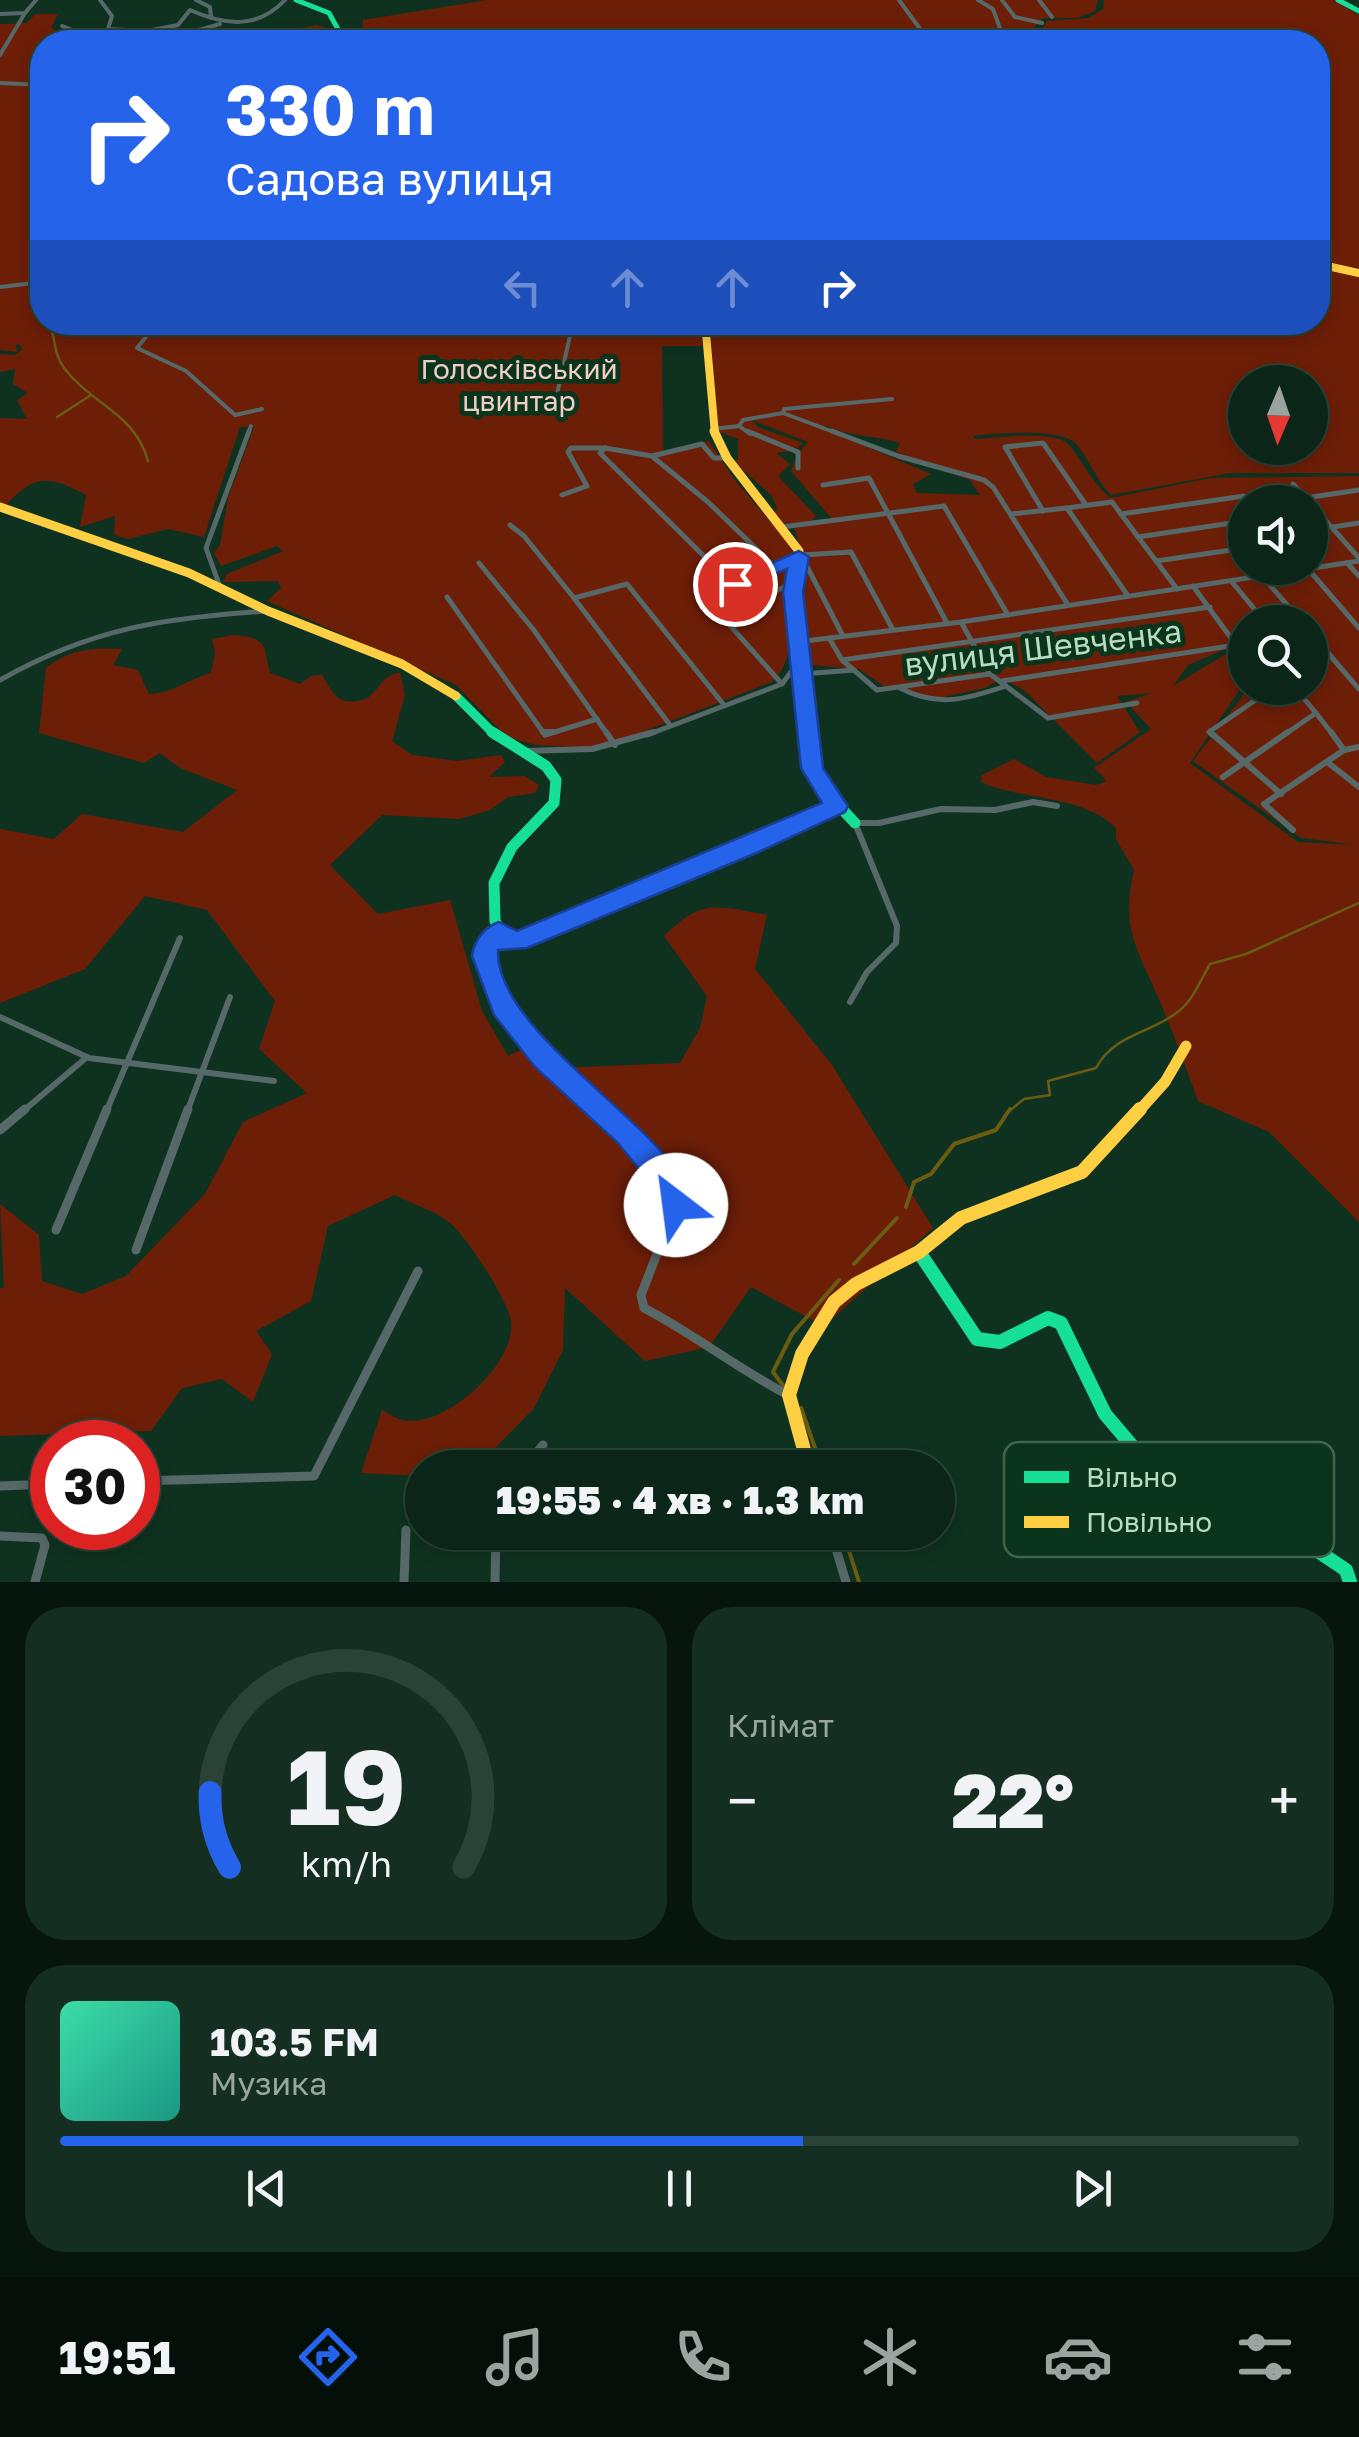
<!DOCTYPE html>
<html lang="uk">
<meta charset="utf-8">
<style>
body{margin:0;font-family:"Golos Text",sans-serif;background:#142e21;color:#f1f3f6;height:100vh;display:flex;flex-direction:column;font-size:38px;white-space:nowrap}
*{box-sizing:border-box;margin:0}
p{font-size:32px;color:#9aa5a2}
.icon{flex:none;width:55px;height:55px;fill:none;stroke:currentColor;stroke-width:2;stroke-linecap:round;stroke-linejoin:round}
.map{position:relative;height:1582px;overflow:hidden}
.side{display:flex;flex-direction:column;gap:25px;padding:25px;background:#06150d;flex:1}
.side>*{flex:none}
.guide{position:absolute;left:30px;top:30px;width:1300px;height:305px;border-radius:40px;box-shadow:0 5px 15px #0003,0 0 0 2px #2b4337;background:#2563eb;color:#fff;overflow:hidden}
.needle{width:65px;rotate:182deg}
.fabs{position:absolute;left:1228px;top:365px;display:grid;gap:20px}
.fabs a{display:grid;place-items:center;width:100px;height:100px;border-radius:50%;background:#0b2618;box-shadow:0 5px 15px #0003,0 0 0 2px #2b4337;font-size:50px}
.speed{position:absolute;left:30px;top:1420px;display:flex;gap:20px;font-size:50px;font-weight:700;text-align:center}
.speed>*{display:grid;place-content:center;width:130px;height:130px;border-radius:50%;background:#0b2618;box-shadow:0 5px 15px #0003,0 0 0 2px #2b4337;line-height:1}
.speed .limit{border:15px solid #d22;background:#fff;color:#111}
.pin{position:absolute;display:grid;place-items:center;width:85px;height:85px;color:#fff;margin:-42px;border:5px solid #fff;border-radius:50%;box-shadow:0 2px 10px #0007}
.me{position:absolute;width:110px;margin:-55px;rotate:330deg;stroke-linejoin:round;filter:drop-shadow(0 0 8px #0008)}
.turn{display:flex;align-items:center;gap:35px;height:210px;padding:0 30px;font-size:45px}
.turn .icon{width:130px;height:130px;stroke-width:2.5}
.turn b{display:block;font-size:70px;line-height:85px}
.lanes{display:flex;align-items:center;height:95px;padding:0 30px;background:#0003;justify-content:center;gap:50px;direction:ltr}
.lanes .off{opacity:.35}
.big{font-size:75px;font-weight:800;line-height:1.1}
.side .widget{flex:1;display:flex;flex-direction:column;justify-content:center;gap:15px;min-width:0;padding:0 35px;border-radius:40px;background:#142e21}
.side .dial{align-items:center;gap:0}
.dial svg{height:260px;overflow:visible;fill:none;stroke:#2b4337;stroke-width:7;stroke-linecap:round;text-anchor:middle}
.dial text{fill:#f1f3f6;stroke:none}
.song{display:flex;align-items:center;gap:30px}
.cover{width:120px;height:120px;border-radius:15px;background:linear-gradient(135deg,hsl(160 70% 55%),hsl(170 70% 35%))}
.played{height:10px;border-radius:5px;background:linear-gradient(90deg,#2563eb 60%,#2b4337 60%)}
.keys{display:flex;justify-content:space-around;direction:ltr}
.heat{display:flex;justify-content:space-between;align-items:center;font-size:55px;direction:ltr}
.side .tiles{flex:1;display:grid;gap:25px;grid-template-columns:1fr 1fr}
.widget:last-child{grid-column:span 2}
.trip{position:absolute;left:405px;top:1450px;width:550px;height:100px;border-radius:50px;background:#0b2618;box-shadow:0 5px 15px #0003,0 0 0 2px #2b4337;font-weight:800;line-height:100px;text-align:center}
.dock{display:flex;height:160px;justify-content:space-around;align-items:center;background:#040f0a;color:#9aa5a2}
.dock .icon{width:70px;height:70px}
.dock .selected{color:#2563eb}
.dock b{font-size:45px;color:#f1f3f6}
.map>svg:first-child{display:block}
.green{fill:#6d1e07;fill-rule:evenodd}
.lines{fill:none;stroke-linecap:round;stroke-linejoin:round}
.stream-far1{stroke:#6a5c12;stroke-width:2.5}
.stream{stroke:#6a5c12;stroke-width:4}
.street-far3{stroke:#576869;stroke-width:4}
.street-far2{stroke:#576869;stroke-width:5}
.street-far1{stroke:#576869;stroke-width:6}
.street{stroke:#576869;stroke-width:9}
.fast-far3{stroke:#16e098;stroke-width:5}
.fast-far2{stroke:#16e098;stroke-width:9}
.fast-far1{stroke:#16e098;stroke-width:11}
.fast{stroke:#16e098;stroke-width:14}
.slow-far3{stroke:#ffcf43;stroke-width:8}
.slow-far2{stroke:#ffcf43;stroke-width:9}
.slow-far1{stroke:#ffcf43;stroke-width:11}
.slow{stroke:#ffcf43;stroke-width:14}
.route{fill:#2563eb;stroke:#184099;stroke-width:2.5}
.labels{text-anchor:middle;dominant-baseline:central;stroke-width:10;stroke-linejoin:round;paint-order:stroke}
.far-park-label{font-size:28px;fill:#eecec6;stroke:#0a341c}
.street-label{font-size:32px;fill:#b8dcc2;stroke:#0a341c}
.key{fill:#0a341c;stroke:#3e664e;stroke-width:2.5}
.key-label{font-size:28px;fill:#b8dcc2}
</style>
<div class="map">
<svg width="1359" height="1582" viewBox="0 0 1359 1582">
<rect width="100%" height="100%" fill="#0f3220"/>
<g class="green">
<polygon points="487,0 1098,0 1095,11 1077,18 1043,18 1027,35 1025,42 373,42 362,37 363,20"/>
<polygon points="1104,0 1333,0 1359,15 1359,269 1318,261 1318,42 1042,42 1039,32 1047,21 1089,18 1103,9"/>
<path d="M36,14H58L51,28L83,42H42V228L36,233L42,234V322L701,323L702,346H662L663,452L709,441L734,479L794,549C773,596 809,646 772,682L637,734L590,748L535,745L507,737L456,685L267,601L281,588L278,581L223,582L227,574L283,551L277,546L221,566L214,553L220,545L228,498L254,427H240L204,537L168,529L128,539L114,535L115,516L80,527L86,495C48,475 35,474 5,506L0,505V418L27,419L17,400L28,393L13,384L15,369L0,372V354L15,355L22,350L20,344L16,345L17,352L0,350V24L26,23Z"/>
<polygon points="317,25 327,28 338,42 198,42 231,42"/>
<path d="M1318,267L1359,275V473H1230L1111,495C1095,478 1087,455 1075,443C1060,428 994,433 973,436L975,439C996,438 1058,429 1070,446C1085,466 1091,480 1110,498L1211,478L1359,476V1222L1269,1132L1198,1101C1185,1066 1173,1031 1158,997C1136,946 1121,929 1134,870L1116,839V828C1082,794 1022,801 981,782L982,775L1014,759L1046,777L1096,785L1107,781L1094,768L1151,729L1126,702L1152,693L1117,696L1140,732L1097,763L1025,691L1002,678L985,688L939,698L885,687L859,669L810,665L803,612L807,568L794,527L832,519L791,471L798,454L808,442L752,420L758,427L803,443L794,451L776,453L790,464L778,476L816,516L810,522L781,524L773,514L777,508L772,496L734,462L738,460V439L718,431L709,323L1318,322ZM1245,382H1310V448H1245ZM826,426C852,437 874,435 900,443L896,452L970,480L980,495L917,493L913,484L931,474L819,427ZM1245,502H1310V568H1245ZM1245,622H1310V688H1249L1193,761L1301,838L1358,845L1298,842L1190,763L1245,682V653L1226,654L1173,686L1188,665L1237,644L1245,645Z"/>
<path d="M234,635C270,638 263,647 270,673L300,684L311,676L322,675C335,697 339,707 366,699C379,691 383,673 400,673L405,695L392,741L412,755L457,761L501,755L505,762L489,777L524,776L539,785L535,793L508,797L490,810L459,819L382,815L330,865L378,914L450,900L482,1011L508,1056L528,1046L558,1068L680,1063L700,1028L707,996L664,936C703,898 715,906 767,915L755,969L832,1065L933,1228L824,1326L751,1287L709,1347L645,1361L565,1288L563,1350L534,1408L477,1467L422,1468V1476L361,1473L382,1410C388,1413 396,1419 403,1420C445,1429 517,1363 511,1321C508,1300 467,1237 450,1223C436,1211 412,1204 395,1195L328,1226L311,1301L256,1331L272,1354L253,1402L222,1379L182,1388L151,1431L0,1436V1288H4L0,1204L39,1235L42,1281L82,1294L126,1276L205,1194L243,1122L307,1093L259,1049L275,1001L207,910L145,896L85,969L0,1003V829L54,839L82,814L183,832L237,790L180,768L160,753L144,763L39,733L46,668C69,649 93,647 122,649L113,665L138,670L149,694C172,694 188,679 211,673L215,653L212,639Z"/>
</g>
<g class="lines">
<g class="stream-far1">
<path d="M50,323C55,338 54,355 64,368C92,405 135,413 148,461"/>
<polyline points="57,417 91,395"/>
<path d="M1008,1112L1024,1099L1050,1095L1048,1081L1096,1068C1115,1033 1151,1034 1179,1011C1194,999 1201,979 1210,964L1246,954L1359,903"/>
</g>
<g class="stream">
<polyline points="906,1207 914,1182 931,1174 954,1144 996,1130 1010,1109"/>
<polyline points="854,1264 897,1218"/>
<polyline points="784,1387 773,1372 792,1334 839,1280"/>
<polyline points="801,1408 822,1468"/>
<polyline points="843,1532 859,1582"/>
</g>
<g class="street-far3">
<path d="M100,0L112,16L108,29L147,31L178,25L190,10C224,25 257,30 285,0"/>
<polyline points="196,0 210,7 211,18"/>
<polyline points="899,0 923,33 911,34"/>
<polyline points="978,0 993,9 1001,31"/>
<polyline points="1002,0 1015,17 1042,23"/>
<polyline points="1039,0 1052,17"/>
<polyline points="0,14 25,13 36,0"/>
<polyline points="62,26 93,38 126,35 121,32"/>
<polyline points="192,32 220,24"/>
<polyline points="915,35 948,42"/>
<polyline points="0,55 25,13"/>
<polyline points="0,83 42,85"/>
<polyline points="0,287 42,282"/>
<polyline points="158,322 137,348 186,371 235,415 262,409"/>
<polyline points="336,322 354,332 381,322"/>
<polyline points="492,401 536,407 555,403 573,322"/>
<polyline points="783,413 839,434"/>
<polyline points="739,426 750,434"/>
<polyline points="713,429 739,426 743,420 783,413 784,409 892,399"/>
<polyline points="248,434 251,426"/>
</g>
<g class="street-far2">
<polyline points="747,431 798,452 798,468"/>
<polyline points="832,431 898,456 984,480 993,487 1068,605"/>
<polyline points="605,448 600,453 731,583 802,555 851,552 892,628"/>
<polyline points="653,457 708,502 774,566"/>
<polyline points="1293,484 1305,498"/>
<polyline points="823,485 869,478 947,623"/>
<polyline points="562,495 587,486 568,452 571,448 605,448 652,456 702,444 714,458 727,458"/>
<polyline points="1305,498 1359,490"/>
<polyline points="1310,503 1359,558"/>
<polyline points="1067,508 1112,502 1177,589"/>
<polyline points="1043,511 1005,447 1043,443 1086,505"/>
<polyline points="1011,514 1067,508 1128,596"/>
<polyline points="1121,514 1244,496 1254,502"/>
<polyline points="510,525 524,536 574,598 670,725"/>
<polyline points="782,527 944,506 1008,615"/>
<polyline points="1333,527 1359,523"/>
<polyline points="1138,537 1245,521"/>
<polyline points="800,553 843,636"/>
<polyline points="1156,561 1245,548"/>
<polyline points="479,563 533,629 608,735"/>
<polyline points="1347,563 1359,576"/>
<polyline points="1309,570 1359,628"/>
<polyline points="1262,576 1302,622"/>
<polyline points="1232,582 1265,622"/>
<polyline points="220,587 206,548 249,431"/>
<polyline points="704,596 782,684"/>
<polyline points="447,597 545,735"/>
<polyline points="574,598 627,584 724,705"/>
<polyline points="721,614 794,583"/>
<polyline points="961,622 990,674"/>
<polyline points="1310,632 1359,689"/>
<polyline points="829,638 842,660 877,690 990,674 1048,718 1137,703"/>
<polyline points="797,642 961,622 1359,561"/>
<polyline points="842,660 1210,607"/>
<polyline points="802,674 854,670"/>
<path d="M0,680C92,628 163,618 267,611"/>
<polyline points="1002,681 1236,645 1193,586"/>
<path d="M900,688C938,708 967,699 1006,686"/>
<polyline points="1316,713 1333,735"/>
<polyline points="545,735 597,719"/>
<polyline points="647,735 782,684 799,661"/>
<polyline points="1212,735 1209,732 1273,688"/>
<polyline points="1284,735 1316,713 1295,688"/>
</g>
<g class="street-far1">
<polyline points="543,732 553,732"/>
<polyline points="606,732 615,745"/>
<polyline points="1210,732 1281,794"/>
<polyline points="1344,750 1359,747"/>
<polyline points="525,751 592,749 654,732"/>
<polyline points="1327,762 1359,787"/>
<polyline points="1223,777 1288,732"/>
<polyline points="1293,830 1264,804 1344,750 1331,732"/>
<path d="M499,932L487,955C500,1024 553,1067 602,1112"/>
<polyline points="850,1002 867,972 896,943 897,926 855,823 879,823 941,809 995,810 1033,802 1057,806"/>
<polyline points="0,1017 89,1058 274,1081"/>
<polyline points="22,1112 87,1057"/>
<polyline points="106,1112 180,938"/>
<polyline points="187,1112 230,997"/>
</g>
<g class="street">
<path d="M600,1109C629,1136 667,1165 676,1205L641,1295L644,1308C694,1334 738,1369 788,1395"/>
<polyline points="0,1130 25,1109"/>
<polyline points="56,1230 107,1109"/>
<polyline points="136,1250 188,1109"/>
<polyline points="524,1468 543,1445"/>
<polyline points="138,1481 314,1476 418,1271"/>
<polyline points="0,1486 52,1484"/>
<polyline points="831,1532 846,1582"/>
<polyline points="0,1536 42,1538 45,1545 35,1582"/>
<polyline points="404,1582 406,1530"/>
<polyline points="495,1582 496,1532"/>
</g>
<g class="fast-far3">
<polyline points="296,0 329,13 345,42"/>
<polyline points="1338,0 1359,11"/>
</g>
<g class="fast-far2">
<polyline points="802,671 809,735"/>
<polyline points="456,696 495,735"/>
</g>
<g class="fast-far1">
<polyline points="492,732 546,766 556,780 554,803 512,847 494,883 495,921 506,941 518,941 746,848 837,806"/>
<polyline points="808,732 817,782 855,823"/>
</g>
<polyline class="fast" points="919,1252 977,1339 1000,1342 1048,1318 1061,1323 1105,1414 1167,1487 1200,1500 1258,1511 1346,1570 1350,1582"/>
<g class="slow-far3">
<polyline points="1318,264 1359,273"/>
<polyline points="705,322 715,434"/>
</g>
<g class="slow-far2">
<polyline points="714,431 727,458 799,551 793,592 802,671"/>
<polyline points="0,507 189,573 268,611 402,664 456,696"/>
</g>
<polyline class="slow-far1" points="1138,1112 1165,1082 1186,1046"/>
<polyline class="slow" points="809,1468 789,1395 802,1354 834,1302 856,1284 919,1252 961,1218 1082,1172 1140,1109"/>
</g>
<path class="route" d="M799,551L809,557L803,592L823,768L848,806L845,812L754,854L527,948L498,950C494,1042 714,1152 686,1214L676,1218L666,1214L661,1196L618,1143L535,1067L494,1015L472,956C474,941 484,927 499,922L517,931L822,803L801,768L783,592L787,569L735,590L725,584Z"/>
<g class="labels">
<g class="far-park-label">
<text x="519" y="368">Голосківський<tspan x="519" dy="32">цвинтар</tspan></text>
</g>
<g class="street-label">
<text transform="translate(1043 647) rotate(-7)">вулиця Шевченка</text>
</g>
</g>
<rect x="1004" y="1442" width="330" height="115" rx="15" class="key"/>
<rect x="1024" y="1471" width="45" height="12" fill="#16e098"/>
<rect x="1024" y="1516" width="45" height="12" fill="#ffcf43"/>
<g class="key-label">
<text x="1086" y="1487">Вільно</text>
<text x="1086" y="1532">Повільно</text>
</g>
</svg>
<div class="fabs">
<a><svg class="needle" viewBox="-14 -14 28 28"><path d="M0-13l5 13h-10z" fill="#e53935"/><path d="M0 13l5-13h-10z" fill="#9aa5a2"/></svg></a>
<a><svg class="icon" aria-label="sound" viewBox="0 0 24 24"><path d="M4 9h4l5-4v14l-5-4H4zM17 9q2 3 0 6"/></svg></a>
<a><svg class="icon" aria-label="search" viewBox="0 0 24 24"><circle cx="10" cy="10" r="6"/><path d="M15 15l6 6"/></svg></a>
</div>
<div class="speed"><div class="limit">30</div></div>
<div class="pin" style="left:735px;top:584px;background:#d93025"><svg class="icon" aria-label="arrive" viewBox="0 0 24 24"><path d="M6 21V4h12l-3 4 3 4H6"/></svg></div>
<svg class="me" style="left:676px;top:1205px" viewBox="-20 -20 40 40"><circle r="19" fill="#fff"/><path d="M0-13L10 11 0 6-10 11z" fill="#2563eb"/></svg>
<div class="trip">19:55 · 4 хв · 1.3 km</div>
<div class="guide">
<div class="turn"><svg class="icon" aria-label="right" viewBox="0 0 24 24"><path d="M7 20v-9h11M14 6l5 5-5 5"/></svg><div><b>330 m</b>Садова вулиця</div></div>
<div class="lanes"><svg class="icon off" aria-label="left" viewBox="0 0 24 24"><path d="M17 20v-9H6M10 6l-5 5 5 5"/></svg><svg class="icon off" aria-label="ahead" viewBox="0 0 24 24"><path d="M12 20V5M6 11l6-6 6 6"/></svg><svg class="icon off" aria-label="ahead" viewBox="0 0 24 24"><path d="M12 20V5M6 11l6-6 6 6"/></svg><svg class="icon" aria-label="right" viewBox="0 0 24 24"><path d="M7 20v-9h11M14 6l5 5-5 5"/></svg></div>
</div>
</div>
<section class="side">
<div class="tiles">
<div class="widget dial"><svg viewBox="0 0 100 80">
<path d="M14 69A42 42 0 1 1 86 69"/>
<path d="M14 69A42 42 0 0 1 8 46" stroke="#2563eb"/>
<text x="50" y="56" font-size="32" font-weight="700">19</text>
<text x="50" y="72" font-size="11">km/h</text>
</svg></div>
<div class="widget"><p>Клімат</p>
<div class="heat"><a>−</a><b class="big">22°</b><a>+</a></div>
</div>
<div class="widget">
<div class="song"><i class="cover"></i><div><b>103.5 FM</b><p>Музика</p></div></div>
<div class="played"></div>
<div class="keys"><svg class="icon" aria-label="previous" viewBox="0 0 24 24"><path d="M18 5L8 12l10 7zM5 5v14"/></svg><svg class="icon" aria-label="pause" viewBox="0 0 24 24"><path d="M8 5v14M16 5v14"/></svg><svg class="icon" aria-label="next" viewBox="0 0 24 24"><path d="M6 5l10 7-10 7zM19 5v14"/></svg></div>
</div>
</div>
</section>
<nav class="dock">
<b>19:51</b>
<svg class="icon selected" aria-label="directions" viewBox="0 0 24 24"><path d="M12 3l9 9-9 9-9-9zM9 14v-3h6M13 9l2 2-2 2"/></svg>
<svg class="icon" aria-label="music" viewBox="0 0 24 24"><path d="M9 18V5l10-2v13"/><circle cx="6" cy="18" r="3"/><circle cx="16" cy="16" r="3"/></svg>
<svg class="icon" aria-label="phone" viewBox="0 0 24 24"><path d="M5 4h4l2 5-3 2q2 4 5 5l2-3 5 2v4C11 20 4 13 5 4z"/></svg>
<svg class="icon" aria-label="climate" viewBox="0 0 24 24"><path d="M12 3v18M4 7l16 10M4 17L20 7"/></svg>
<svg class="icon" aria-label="car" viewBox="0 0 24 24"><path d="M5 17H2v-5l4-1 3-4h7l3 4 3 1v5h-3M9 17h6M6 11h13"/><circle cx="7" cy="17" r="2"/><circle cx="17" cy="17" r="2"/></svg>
<svg class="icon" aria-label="filters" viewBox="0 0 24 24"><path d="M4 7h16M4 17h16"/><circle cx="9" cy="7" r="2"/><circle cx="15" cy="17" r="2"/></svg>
</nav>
